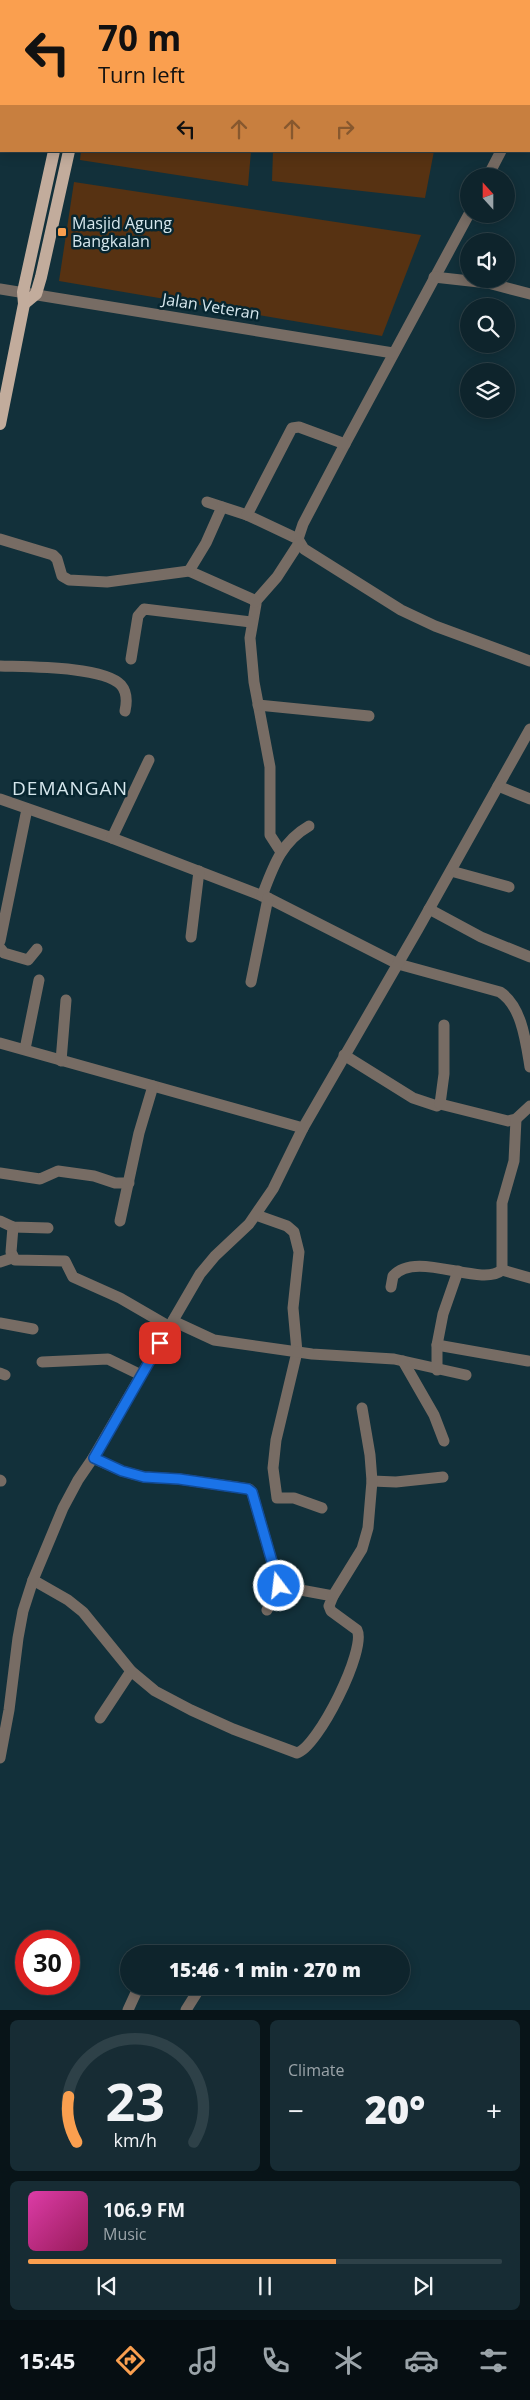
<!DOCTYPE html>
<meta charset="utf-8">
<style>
body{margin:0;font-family:"Open Sans",sans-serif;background:#172c34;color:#f1f3f6;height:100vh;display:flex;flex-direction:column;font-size:19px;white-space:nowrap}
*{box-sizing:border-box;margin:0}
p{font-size:16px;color:#9ba4a9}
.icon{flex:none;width:28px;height:28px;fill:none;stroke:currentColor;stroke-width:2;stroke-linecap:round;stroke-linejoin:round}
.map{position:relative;height:2010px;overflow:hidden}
.side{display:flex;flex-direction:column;gap:10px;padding:10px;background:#081418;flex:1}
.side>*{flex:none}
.top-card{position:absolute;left:0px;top:0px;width:530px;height:152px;box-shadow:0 2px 12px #0003,0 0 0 1px #2e4148;background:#fa9f4f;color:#111;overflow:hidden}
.needle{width:32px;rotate:339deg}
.tools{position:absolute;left:460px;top:168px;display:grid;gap:10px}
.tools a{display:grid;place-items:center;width:55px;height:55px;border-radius:50%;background:#0e242c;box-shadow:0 2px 12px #0003,0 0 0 1px #2e4148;font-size:25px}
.speed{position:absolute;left:15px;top:1930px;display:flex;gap:10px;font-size:25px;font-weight:700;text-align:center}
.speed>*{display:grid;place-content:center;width:65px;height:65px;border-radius:50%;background:#0e242c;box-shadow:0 2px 12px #0003,0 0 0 1px #2e4148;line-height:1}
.speed .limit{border:8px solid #d22;background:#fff;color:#111}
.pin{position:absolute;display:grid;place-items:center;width:42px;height:42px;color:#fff;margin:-21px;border-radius:10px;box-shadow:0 2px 8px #0006}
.me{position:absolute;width:55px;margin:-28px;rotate:345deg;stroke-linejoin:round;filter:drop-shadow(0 0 4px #0008)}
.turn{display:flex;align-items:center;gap:18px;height:105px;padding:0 15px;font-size:22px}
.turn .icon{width:65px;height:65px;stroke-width:2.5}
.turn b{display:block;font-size:35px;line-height:42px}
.lanes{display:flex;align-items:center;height:48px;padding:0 15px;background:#0003;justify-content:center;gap:25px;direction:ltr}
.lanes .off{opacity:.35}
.big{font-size:38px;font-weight:800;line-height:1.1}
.side .tile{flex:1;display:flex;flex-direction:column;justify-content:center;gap:8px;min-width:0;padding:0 18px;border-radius:8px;background:#172c34}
.side .dial{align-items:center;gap:0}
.dial svg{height:130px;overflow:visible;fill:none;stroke:#2e4148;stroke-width:7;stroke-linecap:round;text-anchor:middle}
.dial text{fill:#f1f3f6;stroke:none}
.song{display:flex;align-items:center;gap:15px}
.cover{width:60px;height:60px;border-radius:8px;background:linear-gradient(135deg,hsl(320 70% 55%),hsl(330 70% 35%))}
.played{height:5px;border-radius:2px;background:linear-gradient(90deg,#fa9f4f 65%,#2e4148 65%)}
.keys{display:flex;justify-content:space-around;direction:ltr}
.heat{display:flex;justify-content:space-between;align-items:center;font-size:28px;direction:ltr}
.side .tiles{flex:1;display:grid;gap:10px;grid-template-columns:1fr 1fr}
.tile:last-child{grid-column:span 2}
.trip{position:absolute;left:120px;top:1945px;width:290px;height:50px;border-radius:25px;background:#0e242c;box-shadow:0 2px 12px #0003,0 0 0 1px #2e4148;font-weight:800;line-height:50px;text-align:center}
.tabs{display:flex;height:80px;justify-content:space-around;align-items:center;background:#060e12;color:#9ba4a9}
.tabs .icon{width:35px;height:35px}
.tabs .on{color:#fa9f4f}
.tabs b{font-size:22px;color:#f1f3f6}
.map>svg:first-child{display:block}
.green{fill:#573212}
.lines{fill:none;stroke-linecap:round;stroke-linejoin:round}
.minor{stroke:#776c64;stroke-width:11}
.major{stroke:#c2ac9c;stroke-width:12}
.route-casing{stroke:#114b97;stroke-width:12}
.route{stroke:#1a73e8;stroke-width:9}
.poi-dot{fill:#fa9f4f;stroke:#072630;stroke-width:2}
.labels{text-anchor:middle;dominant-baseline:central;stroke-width:5;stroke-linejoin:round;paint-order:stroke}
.poi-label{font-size:16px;fill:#d6e7ed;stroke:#072630;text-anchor:start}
.street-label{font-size:16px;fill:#d6e7ed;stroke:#072630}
.quarter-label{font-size:19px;letter-spacing:1px;fill:#d6e7ed;stroke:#072630}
</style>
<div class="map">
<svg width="530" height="2010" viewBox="0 0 530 2010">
<rect width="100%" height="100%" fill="#12303a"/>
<g class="green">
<polygon points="81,151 251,151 248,186 80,160"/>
<polygon points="273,151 434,151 425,198 272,181"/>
<polygon points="74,182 421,235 382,336 59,281"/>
</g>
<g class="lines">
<g class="minor">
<polyline points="342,1 342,0"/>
<polyline points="0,2 1,2"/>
<polyline points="529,42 530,42"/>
<polyline points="529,82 530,79"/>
<polyline points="529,111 530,108"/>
<polyline points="488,176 501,151"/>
<polyline points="469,214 345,444 303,524 298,539 304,549 401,610 435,626 530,661"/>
<polyline points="434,277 488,283 530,294"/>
<polyline points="0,289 393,353"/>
<polyline points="207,502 247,515 298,539"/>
<polyline points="247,515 292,428 299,427 345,444"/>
<polyline points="0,539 53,555 57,559 62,576 69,580 107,582 189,571 254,600 256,604 250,638 254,682 270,767 270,835 281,852"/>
<polyline points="189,571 206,543 222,507"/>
<polyline points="255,602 277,577 299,543"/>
<polyline points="131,659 138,616 144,609 251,622"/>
<path d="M0,666C27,667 103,666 121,685C127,692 127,702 125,711"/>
<polyline points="258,705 369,716"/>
<polyline points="498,786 530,799"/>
<path d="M0,799L112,838L268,898L398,964L500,992C522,1006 526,1043 530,1067"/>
<polyline points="112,838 149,760"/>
<polyline points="451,871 509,887"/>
<path d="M262,896C273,867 281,842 309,826"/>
<polyline points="429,909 481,937 530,957"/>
<polyline points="191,937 199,871"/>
<polyline points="0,941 27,809"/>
<polyline points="0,948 4,953 28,960 37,949"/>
<polyline points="251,982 268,898"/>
<polyline points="0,1043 303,1128"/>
<polyline points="25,1049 39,980"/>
<polyline points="344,1055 413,1098 437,1106 440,1104 444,1074 444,1025"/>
<polyline points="61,1061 66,1000"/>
<polyline points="440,1104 508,1121 516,1119 530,1106"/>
<polyline points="0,1173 40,1179 58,1171 94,1176 115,1183 129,1183"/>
<polyline points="256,1215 287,1226 294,1232 299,1252 293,1308 297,1352 276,1440 273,1468 277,1498 294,1498 322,1508"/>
<polyline points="0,1221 13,1227 48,1228"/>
<polyline points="120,1221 139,1133 153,1086"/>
<polyline points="13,1227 11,1252 15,1260 65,1261 73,1277 120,1298 170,1327"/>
<polyline points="0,1262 12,1258"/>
<polyline points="502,1270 530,1278"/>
<path d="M391,1287L393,1276C416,1249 481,1288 502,1270V1203L514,1161L516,1119"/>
<polyline points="173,1321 214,1340 312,1354 394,1359 466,1375"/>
<polyline points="0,1323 33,1329"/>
<polyline points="437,1345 528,1361"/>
<polyline points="403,1361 434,1415 444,1441"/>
<polyline points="42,1362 108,1359 141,1375"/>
<polyline points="437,1370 437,1345 443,1314 458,1271"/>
<polyline points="0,1373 5,1375"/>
<polyline points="93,1458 122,1471 144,1477 179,1479 249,1489 252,1492 279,1586 267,1610"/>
<polyline points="0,1480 1,1481"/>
<polyline points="372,1481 396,1482 443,1477"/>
<path d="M33,1580L68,1600L83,1612L131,1671L155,1691L191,1710L233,1729L297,1753C318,1747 367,1649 357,1630L331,1611L329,1606L333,1596L279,1586"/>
<polyline points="333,1596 362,1549 368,1528 372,1481 370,1455 362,1408"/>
<polyline points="100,1718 131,1671"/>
<polyline points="0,1758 9,1710 18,1638 23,1611 33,1580 63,1508 78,1480 93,1458 200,1274 215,1256 249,1224 273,1189 303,1128 418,929 530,729"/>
<polyline points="154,1954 155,1953"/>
<polyline points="128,2010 139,1986"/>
<polyline points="186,2010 201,1986"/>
</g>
<g class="major">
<polyline points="83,1 83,0"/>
<polyline points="529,69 530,69"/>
<polyline points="24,304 36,294 41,277 69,151"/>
<polyline points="0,424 24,304 23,292 54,151"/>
</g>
</g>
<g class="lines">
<defs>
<polyline id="route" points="160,1343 94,1458 122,1471 144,1477 179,1479 248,1489 252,1492 279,1586"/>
</defs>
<use href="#route" class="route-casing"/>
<use href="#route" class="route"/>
</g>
<rect class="poi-dot" x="57" y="227" width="10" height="10" rx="2.5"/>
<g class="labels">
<g class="poi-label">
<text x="72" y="223">Masjid Agung<tspan x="72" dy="18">Bangkalan</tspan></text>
</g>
<g class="street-label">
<text transform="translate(211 306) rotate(9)">Jalan Veteran</text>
</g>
<g class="quarter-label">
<text x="70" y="788">DEMANGAN</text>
</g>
</g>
</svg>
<div class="tools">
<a><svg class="needle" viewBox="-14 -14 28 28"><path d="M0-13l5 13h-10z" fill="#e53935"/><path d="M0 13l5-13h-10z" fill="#9ba4a9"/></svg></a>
<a><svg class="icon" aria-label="sound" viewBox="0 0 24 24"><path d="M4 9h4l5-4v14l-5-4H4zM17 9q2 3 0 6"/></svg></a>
<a><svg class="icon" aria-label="search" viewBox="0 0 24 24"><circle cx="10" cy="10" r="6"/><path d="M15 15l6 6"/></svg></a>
<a><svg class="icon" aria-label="layers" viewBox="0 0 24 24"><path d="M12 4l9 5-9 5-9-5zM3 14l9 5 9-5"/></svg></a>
</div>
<div class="speed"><div class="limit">30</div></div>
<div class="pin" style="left:160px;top:1343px;background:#d93025"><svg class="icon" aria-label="arrive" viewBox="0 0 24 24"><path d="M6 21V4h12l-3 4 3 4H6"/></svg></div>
<svg class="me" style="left:279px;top:1586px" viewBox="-20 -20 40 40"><circle r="17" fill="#1a73e8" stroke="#fff" stroke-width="3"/><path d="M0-11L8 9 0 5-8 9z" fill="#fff"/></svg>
<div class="trip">15:46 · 1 min · 270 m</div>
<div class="top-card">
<div class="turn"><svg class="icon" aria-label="left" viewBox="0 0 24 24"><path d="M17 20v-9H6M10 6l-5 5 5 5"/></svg><div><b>70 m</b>Turn left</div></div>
<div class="lanes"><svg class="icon" aria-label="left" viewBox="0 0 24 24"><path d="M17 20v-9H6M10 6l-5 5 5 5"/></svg><svg class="icon off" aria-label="ahead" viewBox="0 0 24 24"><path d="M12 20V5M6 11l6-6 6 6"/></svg><svg class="icon off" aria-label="ahead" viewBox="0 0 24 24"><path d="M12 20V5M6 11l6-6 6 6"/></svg><svg class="icon off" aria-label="right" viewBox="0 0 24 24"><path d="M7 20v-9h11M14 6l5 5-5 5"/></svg></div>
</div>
</div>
<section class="side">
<div class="tiles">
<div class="tile dial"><svg viewBox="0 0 100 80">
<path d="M14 69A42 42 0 1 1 86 69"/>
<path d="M14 69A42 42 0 0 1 9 41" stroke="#fa9f4f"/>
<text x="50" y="56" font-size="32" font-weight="700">23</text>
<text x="50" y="72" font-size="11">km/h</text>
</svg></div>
<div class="tile"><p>Climate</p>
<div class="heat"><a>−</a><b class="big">20°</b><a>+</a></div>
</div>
<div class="tile">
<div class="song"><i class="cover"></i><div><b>106.9 FM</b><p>Music</p></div></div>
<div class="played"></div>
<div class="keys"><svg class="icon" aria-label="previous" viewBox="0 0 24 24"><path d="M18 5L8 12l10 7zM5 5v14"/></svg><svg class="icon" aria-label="pause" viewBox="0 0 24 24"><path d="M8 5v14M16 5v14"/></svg><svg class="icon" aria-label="next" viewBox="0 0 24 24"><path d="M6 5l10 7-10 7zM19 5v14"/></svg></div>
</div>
</div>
</section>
<nav class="tabs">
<b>15:45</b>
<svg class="icon on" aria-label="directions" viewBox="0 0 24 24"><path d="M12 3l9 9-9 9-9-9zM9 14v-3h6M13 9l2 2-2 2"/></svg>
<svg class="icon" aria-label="music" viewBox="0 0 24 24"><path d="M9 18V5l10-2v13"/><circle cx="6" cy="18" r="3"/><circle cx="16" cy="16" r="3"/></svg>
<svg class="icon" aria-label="phone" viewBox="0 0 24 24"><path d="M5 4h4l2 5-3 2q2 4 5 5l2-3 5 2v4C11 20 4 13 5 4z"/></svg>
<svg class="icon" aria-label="climate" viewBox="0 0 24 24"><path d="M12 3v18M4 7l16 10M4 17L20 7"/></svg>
<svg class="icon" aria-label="car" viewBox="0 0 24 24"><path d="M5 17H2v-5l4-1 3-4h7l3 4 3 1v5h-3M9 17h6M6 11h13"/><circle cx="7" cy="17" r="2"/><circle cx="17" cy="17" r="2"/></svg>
<svg class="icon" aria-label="filters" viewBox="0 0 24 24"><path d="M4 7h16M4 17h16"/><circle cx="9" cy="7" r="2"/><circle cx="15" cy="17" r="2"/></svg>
</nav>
